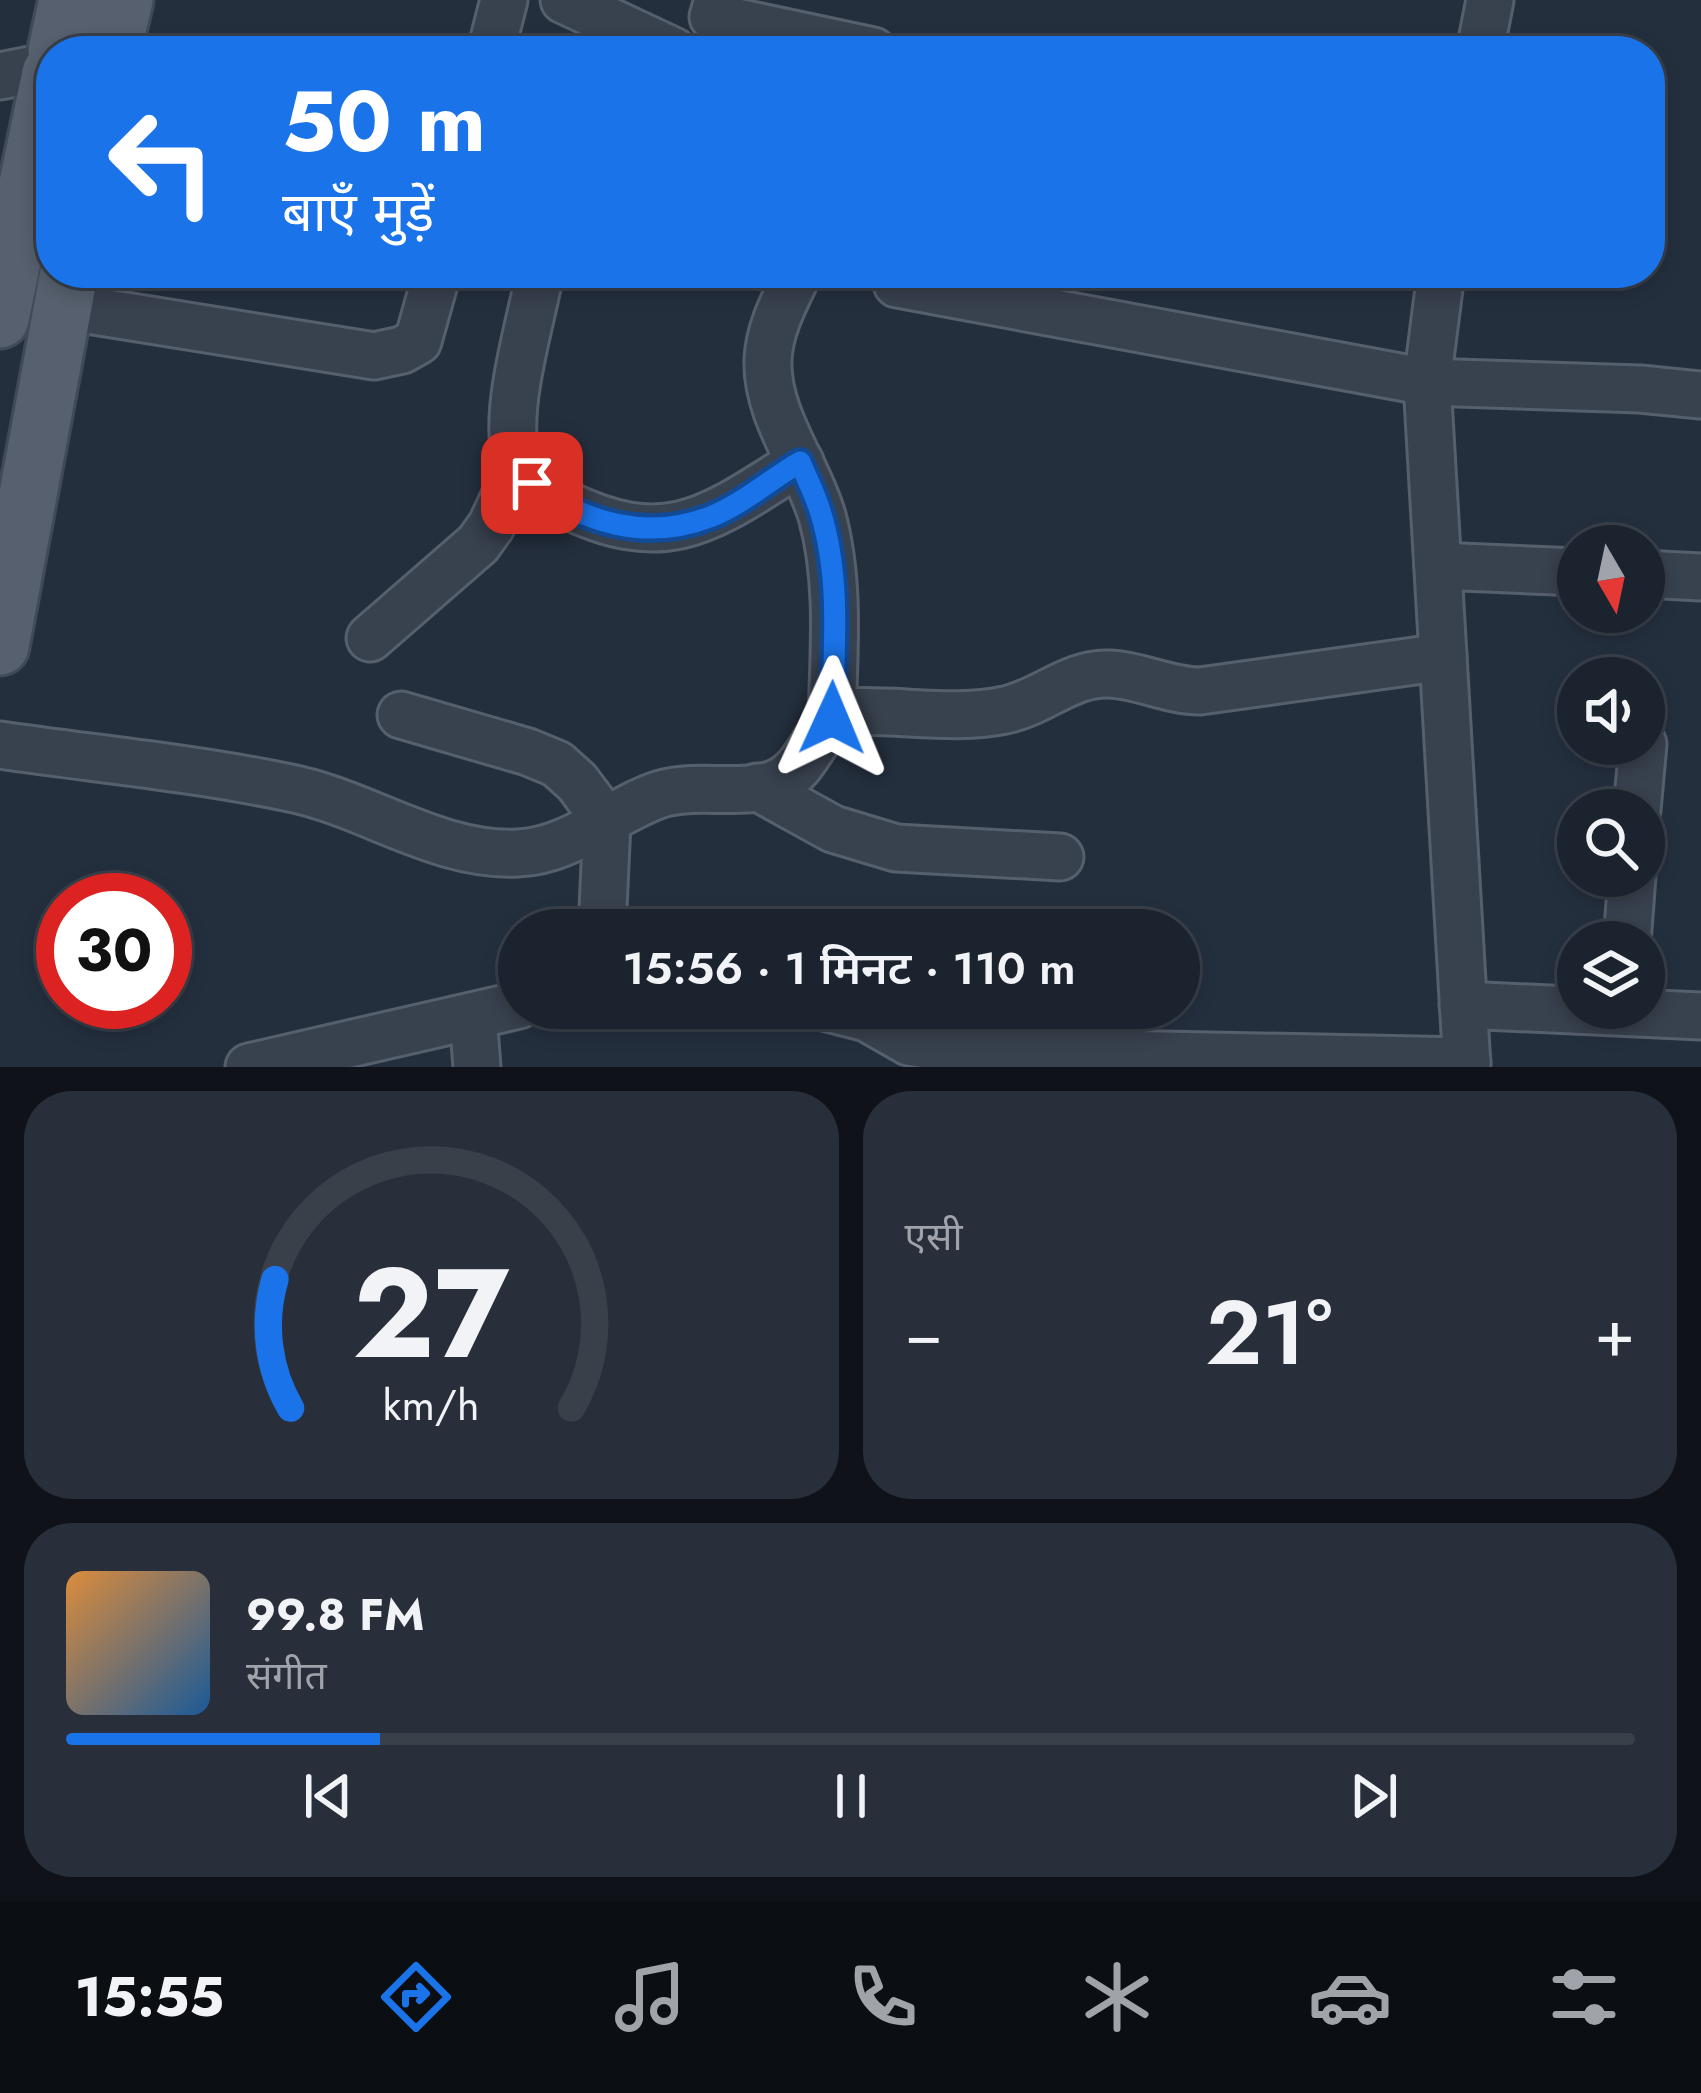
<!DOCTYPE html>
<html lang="hi">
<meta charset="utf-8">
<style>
body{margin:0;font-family:Jost,"Noto Sans Devanagari",sans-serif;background:#282f3a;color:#f1f3f6;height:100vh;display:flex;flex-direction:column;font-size:45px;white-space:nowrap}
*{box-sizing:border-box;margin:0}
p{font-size:39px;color:#a0a4aa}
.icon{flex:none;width:66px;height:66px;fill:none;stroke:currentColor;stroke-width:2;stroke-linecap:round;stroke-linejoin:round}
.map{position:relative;height:1067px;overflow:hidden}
.panel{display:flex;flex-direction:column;gap:24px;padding:24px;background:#0f1319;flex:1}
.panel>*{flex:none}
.top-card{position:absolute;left:36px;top:36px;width:1629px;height:252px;border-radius:48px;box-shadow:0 6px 18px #0003,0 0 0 3px #39404a;background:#1a73e8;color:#fff;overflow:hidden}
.needle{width:78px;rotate:171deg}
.tools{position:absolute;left:1557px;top:525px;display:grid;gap:24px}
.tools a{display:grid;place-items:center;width:108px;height:108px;border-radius:50%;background:#1b232e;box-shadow:0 6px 18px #0003,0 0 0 3px #39404a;font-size:60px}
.speed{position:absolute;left:36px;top:873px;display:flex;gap:24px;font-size:60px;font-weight:700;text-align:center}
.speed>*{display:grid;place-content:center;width:156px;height:156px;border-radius:50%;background:#1b232e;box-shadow:0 6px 18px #0003,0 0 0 3px #39404a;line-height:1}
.speed .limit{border:18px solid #d22;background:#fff;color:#111}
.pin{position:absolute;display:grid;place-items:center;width:102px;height:102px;color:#fff;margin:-51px;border-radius:24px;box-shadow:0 6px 18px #0006}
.me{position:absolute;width:132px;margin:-66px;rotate:1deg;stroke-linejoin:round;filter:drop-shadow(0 0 9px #0008)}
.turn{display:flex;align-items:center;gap:42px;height:252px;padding:0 48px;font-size:54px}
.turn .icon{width:156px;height:156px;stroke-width:2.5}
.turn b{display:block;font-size:84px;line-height:102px}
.big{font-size:90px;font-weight:600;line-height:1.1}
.panel .tile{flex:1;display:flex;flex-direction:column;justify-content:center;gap:18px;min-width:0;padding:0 42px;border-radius:48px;background:#282f3a}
.panel .dial{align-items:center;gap:0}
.dial svg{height:312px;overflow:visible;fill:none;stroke:#39404a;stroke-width:7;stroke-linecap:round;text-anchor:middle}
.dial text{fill:#f1f3f6;stroke:none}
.song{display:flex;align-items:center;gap:36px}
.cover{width:144px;height:144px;border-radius:18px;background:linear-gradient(135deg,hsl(30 70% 55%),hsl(210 70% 35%))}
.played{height:12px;border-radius:6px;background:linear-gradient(90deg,#1a73e8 20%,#39404a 20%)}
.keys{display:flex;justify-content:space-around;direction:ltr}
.heat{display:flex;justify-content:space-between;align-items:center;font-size:66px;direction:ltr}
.panel .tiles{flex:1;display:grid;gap:24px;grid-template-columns:1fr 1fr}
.tile:last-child{grid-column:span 2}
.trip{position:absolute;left:498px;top:909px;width:702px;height:120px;border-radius:60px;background:#1b232e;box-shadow:0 6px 18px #0003,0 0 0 3px #39404a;font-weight:600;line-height:120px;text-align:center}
.tabs{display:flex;height:192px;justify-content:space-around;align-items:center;background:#0b0e12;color:#a0a4aa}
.tabs .icon{width:84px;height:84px}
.tabs .active{color:#1a73e8}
.tabs b{font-size:54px;color:#f1f3f6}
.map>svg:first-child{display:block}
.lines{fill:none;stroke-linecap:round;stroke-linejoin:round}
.minor-casing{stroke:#565f6c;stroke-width:51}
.major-casing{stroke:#414a57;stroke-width:63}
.minor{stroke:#38414e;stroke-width:45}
.major{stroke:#56606e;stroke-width:57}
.route-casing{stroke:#114b97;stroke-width:30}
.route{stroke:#1a73e8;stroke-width:21}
</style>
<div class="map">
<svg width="1701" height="1067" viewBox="0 0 1701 1067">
<rect width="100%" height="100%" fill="#242f3e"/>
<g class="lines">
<defs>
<g id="minor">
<polyline points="564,0 673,51"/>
<polyline points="718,0 713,17 873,51"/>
<polyline points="491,51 504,0"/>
<polyline points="1480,51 1490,0"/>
<polyline points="0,76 51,66"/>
<path d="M540,273C531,320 507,399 514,445C518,473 540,493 565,504C669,555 712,517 800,462"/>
<path d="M798,273C785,300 769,329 768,360C766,415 807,465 822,516C840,581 834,651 832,718"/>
<polyline points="1441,273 1427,382 1467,1067"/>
<polyline points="897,284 1427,382 1640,389 1701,395"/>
<polyline points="63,306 374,356 402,350 418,341 437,273"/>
<polyline points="1438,566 1578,572"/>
<polyline points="1644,574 1701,577"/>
<polyline points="370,638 478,544 491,526 520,465"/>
<polyline points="401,715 528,752 557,764 577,782 607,822 602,930"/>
<path d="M0,745C96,759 195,768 290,788C366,803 438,857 518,853C572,851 612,810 661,794C697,783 746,797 779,782C810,768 815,725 847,712C898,709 955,721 1005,710C1041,703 1071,672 1109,674C1140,675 1168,691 1200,691L1443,657"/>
<polyline points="757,787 833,829 896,848 1060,857"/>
<polyline points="1637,810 1643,744"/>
<polyline points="1627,942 1632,876"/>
<polyline points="1463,1005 1701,1016"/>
<polyline points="828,1008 867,1018 909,1042 962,1051 1467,1061"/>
<polyline points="473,1016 477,1067"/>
<polyline points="249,1067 519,1005"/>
</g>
<g id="major">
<polyline points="57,51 68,0"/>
<polyline points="112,51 124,0"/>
<polyline points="0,319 51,73"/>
<polyline points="0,646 69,273"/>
</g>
</defs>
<use href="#minor" class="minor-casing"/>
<use href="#major" class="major-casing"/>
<use href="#minor" class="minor"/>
<use href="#major" class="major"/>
</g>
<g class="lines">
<defs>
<path id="route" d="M532,483C583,524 648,541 710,517C741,505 771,479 800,462C807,479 816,496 821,514C841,579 834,651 832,718"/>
</defs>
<use href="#route" class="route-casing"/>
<use href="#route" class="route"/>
</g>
</svg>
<div class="tools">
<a><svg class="needle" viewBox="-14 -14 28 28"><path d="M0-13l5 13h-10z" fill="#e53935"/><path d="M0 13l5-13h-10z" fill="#a0a4aa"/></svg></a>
<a><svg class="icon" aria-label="sound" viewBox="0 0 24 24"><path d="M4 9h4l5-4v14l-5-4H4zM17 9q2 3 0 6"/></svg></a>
<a><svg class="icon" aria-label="search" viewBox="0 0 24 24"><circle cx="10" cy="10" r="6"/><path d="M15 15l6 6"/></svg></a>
<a><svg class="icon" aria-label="layers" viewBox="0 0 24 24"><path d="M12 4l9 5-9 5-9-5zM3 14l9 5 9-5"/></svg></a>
</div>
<div class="speed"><div class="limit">30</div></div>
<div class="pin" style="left:532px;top:483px;background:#d93025"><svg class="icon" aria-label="arrive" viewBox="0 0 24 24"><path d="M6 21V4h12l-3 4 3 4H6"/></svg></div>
<svg class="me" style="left:832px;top:718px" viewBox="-20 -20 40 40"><path d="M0-17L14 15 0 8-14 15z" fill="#1a73e8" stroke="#fff" stroke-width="4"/></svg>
<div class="trip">15:56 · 1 मिनट · 110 m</div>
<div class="top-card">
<div class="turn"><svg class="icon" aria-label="left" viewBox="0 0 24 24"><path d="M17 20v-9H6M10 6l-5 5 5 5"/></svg><div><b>50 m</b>बाएँ मुड़ें</div></div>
</div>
</div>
<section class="panel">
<div class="tiles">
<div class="tile dial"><svg viewBox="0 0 100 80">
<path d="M14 69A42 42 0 1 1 86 69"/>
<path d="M14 69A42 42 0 0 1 10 36" stroke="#1a73e8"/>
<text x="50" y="56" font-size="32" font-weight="700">27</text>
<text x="50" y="72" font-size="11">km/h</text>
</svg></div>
<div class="tile"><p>एसी</p>
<div class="heat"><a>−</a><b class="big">21°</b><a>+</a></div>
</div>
<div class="tile">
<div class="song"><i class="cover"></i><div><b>99.8 FM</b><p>संगीत</p></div></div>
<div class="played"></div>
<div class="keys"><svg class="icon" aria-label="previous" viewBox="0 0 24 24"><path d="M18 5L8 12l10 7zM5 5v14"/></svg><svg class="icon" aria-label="pause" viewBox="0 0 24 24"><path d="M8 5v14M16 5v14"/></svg><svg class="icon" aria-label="next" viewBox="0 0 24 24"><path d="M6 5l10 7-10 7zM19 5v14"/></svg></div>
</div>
</div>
</section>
<nav class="tabs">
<b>15:55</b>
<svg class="icon active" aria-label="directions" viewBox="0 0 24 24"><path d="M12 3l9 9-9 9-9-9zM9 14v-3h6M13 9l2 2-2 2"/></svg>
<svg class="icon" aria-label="music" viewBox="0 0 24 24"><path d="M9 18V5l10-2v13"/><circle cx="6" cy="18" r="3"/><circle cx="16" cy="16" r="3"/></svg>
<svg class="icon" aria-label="phone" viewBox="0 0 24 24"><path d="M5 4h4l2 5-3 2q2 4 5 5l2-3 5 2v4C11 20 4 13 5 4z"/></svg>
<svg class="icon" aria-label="climate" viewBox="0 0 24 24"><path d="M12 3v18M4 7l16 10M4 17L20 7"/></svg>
<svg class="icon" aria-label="car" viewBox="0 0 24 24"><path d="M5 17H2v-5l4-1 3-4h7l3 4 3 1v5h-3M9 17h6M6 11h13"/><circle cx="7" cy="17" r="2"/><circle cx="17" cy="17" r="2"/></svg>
<svg class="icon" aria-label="filters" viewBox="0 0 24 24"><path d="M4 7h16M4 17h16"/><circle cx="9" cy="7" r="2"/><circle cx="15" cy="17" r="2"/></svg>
</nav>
